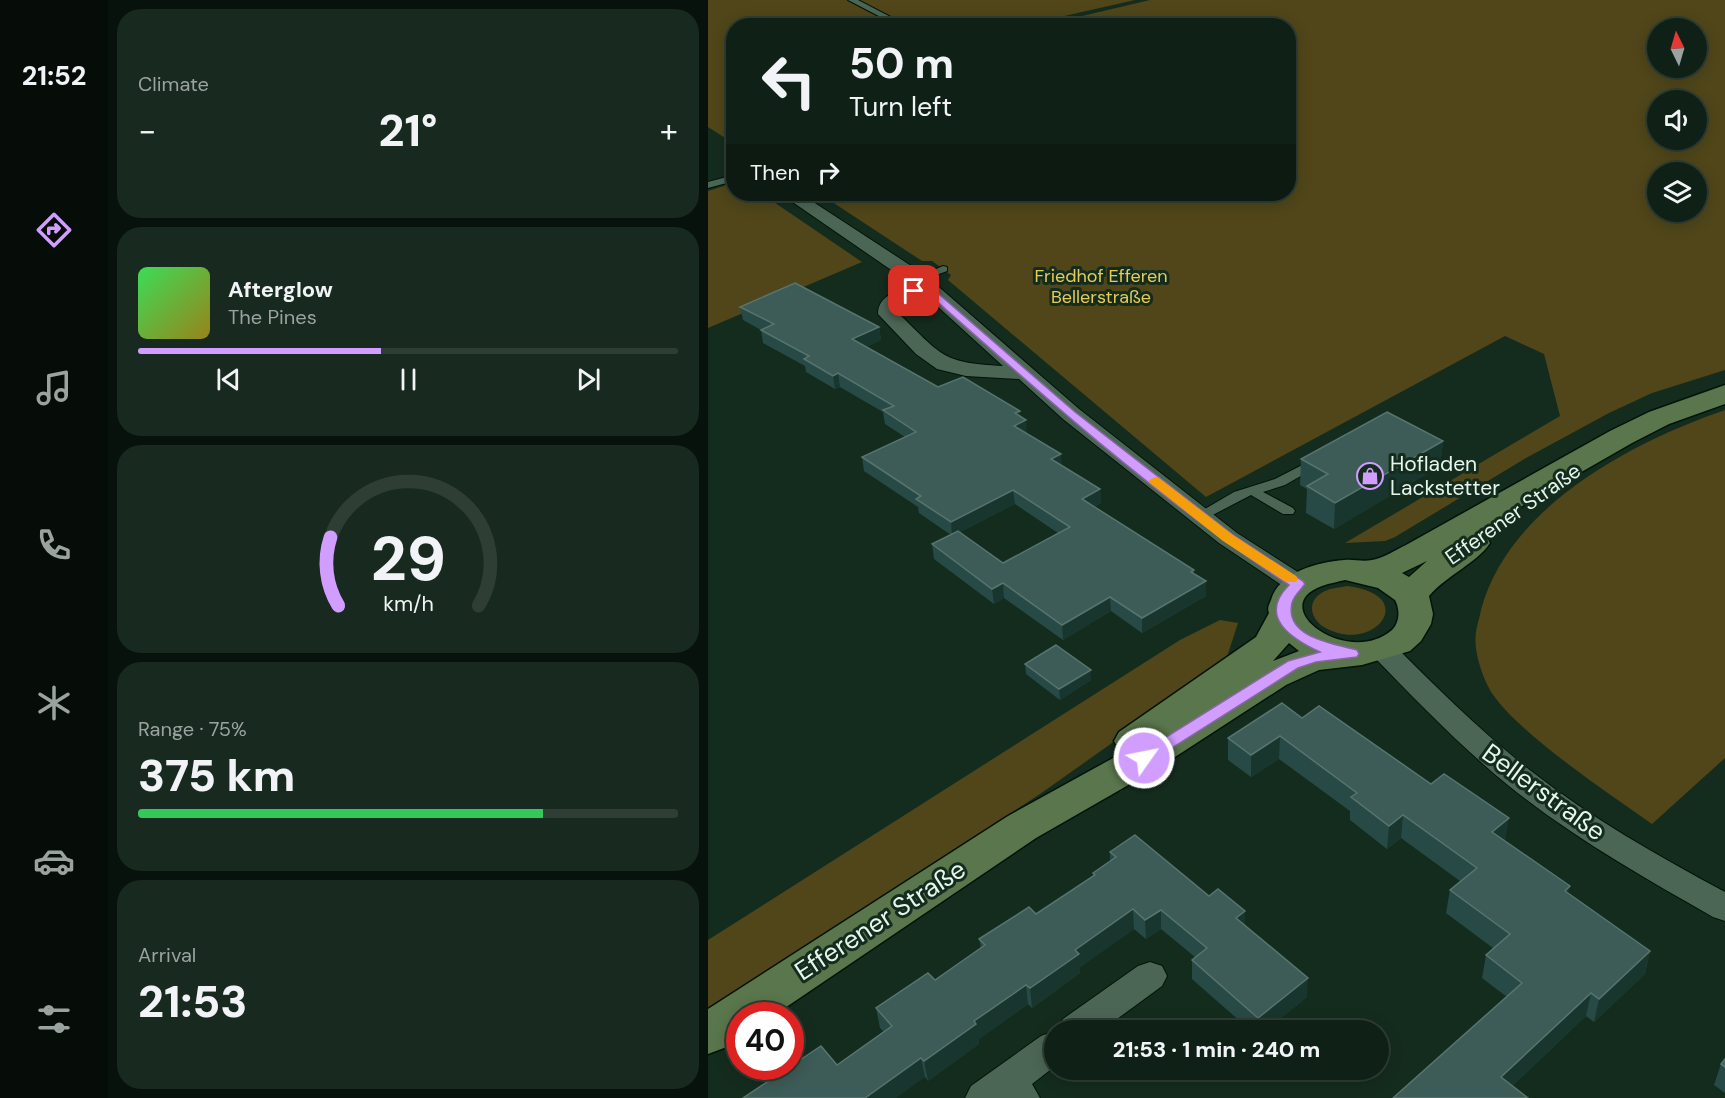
<!DOCTYPE html>
<meta charset="utf-8">
<style>
body{margin:0;font-family:"DM Sans",sans-serif;background:#18291f;color:#f1f3f6;height:100vh;display:flex;flex-direction:column;font-size:22px;white-space:nowrap}
*{box-sizing:border-box;margin:0}
p{font-size:20px;color:#9ba3a1}
.icon{flex:none;width:33px;height:33px;fill:none;stroke:currentColor;stroke-width:2;stroke-linecap:round;stroke-linejoin:round}
.map{position:relative;flex:1;overflow:hidden}
.panel{display:flex;flex-direction:column;gap:9px;padding:9px;background:#08120c;width:600px}
.panel>*{flex:none}
.top-card{position:absolute;left:18px;top:18px;width:570px;height:183px;border-radius:24px;box-shadow:0 3px 15px #0003,0 0 0 2px #2f3e35;background:#0f2116;color:#f1f3f6;overflow:hidden}
.needle{width:39px;rotate:355deg}
.buttons{position:absolute;left:939px;top:18px;display:grid;gap:12px}
.buttons a{display:grid;place-items:center;width:60px;height:60px;border-radius:50%;background:#0f2116;box-shadow:0 3px 15px #0003,0 0 0 2px #2f3e35;font-size:30px}
.speed{position:absolute;left:18px;top:1002px;display:flex;gap:12px;font-size:30px;font-weight:700;text-align:center}
.speed>*{display:grid;place-content:center;width:78px;height:78px;border-radius:50%;background:#0f2116;box-shadow:0 3px 15px #0003,0 0 0 2px #2f3e35;line-height:1}
.speed .limit{border:9px solid #d22;background:#fff;color:#111}
.pin{position:absolute;display:grid;place-items:center;width:51px;height:51px;color:#fff;margin:-26px;border-radius:12px;box-shadow:0 3px 9px #0006}
.me{position:absolute;width:66px;margin:-33px;rotate:57deg;stroke-linejoin:round;filter:drop-shadow(0 0 4px #0008)}
.turn{display:flex;align-items:center;gap:21px;height:126px;padding:0 24px;font-size:27px}
.turn .icon{width:78px;height:78px;stroke-width:2.5}
.turn b{display:block;font-size:42px;line-height:51px}
.then{display:flex;align-items:center;height:57px;padding:0 24px;background:#0003;gap:12px;font-size:22px}
.big{font-size:45px;font-weight:800;line-height:1.1}
.panel .widget{flex:1;display:flex;flex-direction:column;justify-content:center;gap:9px;min-width:0;padding:0 21px;border-radius:24px;background:#18291f}
.panel .dial{align-items:center;gap:0}
.dial svg{height:156px;overflow:visible;fill:none;stroke:#2f3e35;stroke-width:7;stroke-linecap:round;text-anchor:middle}
.dial text{fill:#f1f3f6;stroke:none}
.song{display:flex;align-items:center;gap:18px}
.cover{width:72px;height:72px;border-radius:9px;background:linear-gradient(135deg,hsl(130 70% 55%),hsl(50 70% 35%))}
.played{height:6px;border-radius:3px;background:linear-gradient(90deg,#d19dfe 45%,#2f3e35 45%)}
.keys{display:flex;justify-content:space-around;direction:ltr}
.heat{display:flex;justify-content:space-between;align-items:center;font-size:33px;direction:ltr}
.charge{height:9px;border-radius:4px;background:linear-gradient(90deg,#34c759 75%,#2f3e35 0)}
.trip{position:absolute;left:336px;top:1020px;width:345px;height:60px;border-radius:30px;background:#0f2116;box-shadow:0 3px 15px #0003,0 0 0 2px #2f3e35;font-weight:800;line-height:60px;text-align:center}
main{display:flex;flex:1;min-height:0}
.dock{display:flex;flex-direction:column;width:108px;justify-content:space-around;align-items:center;background:#060d09;color:#9ba3a1}
.dock .icon{width:42px;height:42px}
.dock .selected{color:#d19dfe}
.dock b{font-size:27px;color:#f1f3f6}
.map>svg:first-child{display:block}
.green{fill:#50461a;fill-rule:evenodd}
.lines{fill:none;stroke-linecap:round;stroke-linejoin:round}
.lane-casing{stroke:#001408;stroke-width:2}
.street-casing{stroke:#001408;stroke-width:2}
.secondary-casing{stroke:#001408;stroke-width:3}
.lane{fill:#4c6655;fill-rule:evenodd}
.street{fill:#4c6655;fill-rule:evenodd}
.secondary{fill:#5a764c;fill-rule:evenodd}
.wall{fill:#284a46;fill-rule:evenodd}
.shaded-wall{fill:#18362e}
.building{fill:#3d5c57;stroke:#58746f;stroke-width:1.5}
.route{fill:#d19dfe;stroke:#8866a5;stroke-width:1.5}
.slow{fill:#f59e0b}
.labels{text-anchor:middle;dominant-baseline:central;stroke-width:6;stroke-linejoin:round;paint-order:stroke}
.far-park-label{font-size:18px;fill:#e6cb57;stroke:#142c1e}
.poi-label{font-size:21px;fill:#e7f6ec;stroke:#142c1e;text-anchor:start}
.street-label{font-size:21px;fill:#e7f6ec;stroke:#142c1e}
.near-street-label{font-size:26px;fill:#e7f6ec;stroke:#142c1e}
</style>
<main>
<nav class="dock">
<b>21:52</b>
<svg class="icon selected" aria-label="directions" viewBox="0 0 24 24"><path d="M12 3l9 9-9 9-9-9zM9 14v-3h6M13 9l2 2-2 2"/></svg>
<svg class="icon" aria-label="music" viewBox="0 0 24 24"><path d="M9 18V5l10-2v13"/><circle cx="6" cy="18" r="3"/><circle cx="16" cy="16" r="3"/></svg>
<svg class="icon" aria-label="phone" viewBox="0 0 24 24"><path d="M5 4h4l2 5-3 2q2 4 5 5l2-3 5 2v4C11 20 4 13 5 4z"/></svg>
<svg class="icon" aria-label="climate" viewBox="0 0 24 24"><path d="M12 3v18M4 7l16 10M4 17L20 7"/></svg>
<svg class="icon" aria-label="car" viewBox="0 0 24 24"><path d="M5 17H2v-5l4-1 3-4h7l3 4 3 1v5h-3M9 17h6M6 11h13"/><circle cx="7" cy="17" r="2"/><circle cx="17" cy="17" r="2"/></svg>
<svg class="icon" aria-label="filters" viewBox="0 0 24 24"><path d="M4 7h16M4 17h16"/><circle cx="9" cy="7" r="2"/><circle cx="15" cy="17" r="2"/></svg>
</nav>
<section class="panel">
<div class="widget"><p>Climate</p>
<div class="heat"><a>−</a><b class="big">21°</b><a>+</a></div>
</div>
<div class="widget">
<div class="song"><i class="cover"></i><div><b>Afterglow</b><p>The Pines</p></div></div>
<div class="played"></div>
<div class="keys"><svg class="icon" aria-label="previous" viewBox="0 0 24 24"><path d="M18 5L8 12l10 7zM5 5v14"/></svg><svg class="icon" aria-label="pause" viewBox="0 0 24 24"><path d="M8 5v14M16 5v14"/></svg><svg class="icon" aria-label="next" viewBox="0 0 24 24"><path d="M6 5l10 7-10 7zM19 5v14"/></svg></div>
</div>
<div class="widget dial"><svg viewBox="0 0 100 80">
<path d="M14 69A42 42 0 1 1 86 69"/>
<path d="M14 69A42 42 0 0 1 10 34" stroke="#d19dfe"/>
<text x="50" y="56" font-size="32" font-weight="700">29</text>
<text x="50" y="72" font-size="11">km/h</text>
</svg></div>
<div class="widget"><p>Range · 75%</p><b class="big">375 km</b><div class="charge"></div></div>
<div class="widget"><p>Arrival</p><b class="big">21:53</b></div>
</section>
<div class="map">
<svg width="1017" height="1098" viewBox="0 0 1017 1098">
<rect width="100%" height="100%" fill="#142c1e"/>
<g class="green">
<polygon points="0,0 427,0 352,17 329,25 26,26 25,143 0,127"/>
<path d="M442,0H1017V370L944,393L901,413L818,458L687,537L677,541L637,543L852,416L836,354L797,336L498,497L240,280L243,275L224,261H214L112,194H580V26L347,25L370,17ZM950,28H988V68H950ZM950,100H988V140H950ZM950,172H988V212H950Z"/>
<polygon points="25,183 26,194 54,194 154,262 0,328 0,191"/>
<path d="M1017,410V758L944,824C906,797 867,771 831,741C816,728 798,713 786,696C775,680 765,651 768,632C769,624 772,617 773,610C800,507 924,442 1017,410Z"/>
<path d="M639,586C714,595 665,656 616,627C603,619 599,603 612,594C620,588 630,588 639,586Z"/>
<polygon points="512,620 530,623 517,663 332,794 0,1012 0,940 472,640"/>
</g>
<g class="lines">
<defs>
<g id="lane">
<polygon points="140,0 150,0 200,26 190,26"/>
<polygon points="26,175 26,181 0,188 0,182"/>
<polygon points="235,266 239,267 239,271 210,282 205,279"/>
<polygon points="606,459 612,463 610,466 577,485 555,492 585,508 587,511 585,514 575,514 543,495 497,519 492,520 485,516 526,492 567,479"/>
</g>
<g id="street">
<path d="M73,194H93L217,275L371,409L529,533L599,578L603,584L599,590L590,592L581,590L511,543L355,419L311,379L258,376L229,369L208,354L170,314C170,295 190,291 205,285ZM216,294L295,366C232,363 233,354 190,313L193,304Z"/>
<path d="M675,641L685,644C729,688 773,732 823,771C883,818 950,856 1017,892V921L1005,917C935,877 864,837 801,786C752,746 709,701 665,656L661,650L665,644Z"/>
<polygon points="442,962 454,966 459,976 454,986 394,1030 350,1030 355,1019 430,966"/>
<polygon points="346,1031 346,1067 324,1084 332,1098 257,1098 263,1086 333,1036"/>
</g>
<path id="secondary" d="M1017,385V404L961,424L924,443L767,533L778,536L782,543C769,563 739,575 721,596L725,614L723,624L713,641L702,651L654,665L611,670L578,685L450,768L328,838L65,1016H32V1038L16,1048L0,1054V1009L300,816L416,752L411,750L406,741L411,732L548,637L561,613C559,608 561,605 563,600C571,572 610,562 636,560C646,559 654,562 664,560C676,558 687,550 698,545L902,431L941,412ZM719,561L701,577L694,573ZM637,580L670,588L687,600C692,609 692,622 684,630C640,668 556,607 614,586C622,583 630,582 637,580ZM581,643L591,651L565,661Z"/>
</defs>
<use href="#lane" class="lane-casing"/>
<use href="#street" class="street-casing"/>
<use href="#secondary" class="secondary-casing"/>
<use href="#lane" class="lane"/>
<use href="#street" class="street"/>
<use href="#secondary" class="secondary"/>
</g>
<g class="wall">
<path d="M32,307L171,327L173,340L158,347L230,387L312,417L319,434L353,454V466L392,489L393,503L386,507L486,570V574L498,596L434,633L403,611L355,640L296,598L286,604L226,559L224,544L243,535L211,513L210,507L156,471L154,457L197,437L177,424L175,412L132,387L127,389L98,372L97,366L55,343L53,330L35,320ZM307,504L350,533L295,563L252,532Z"/>
<polygon points="735,441 732,466 626,529 598,513 599,489 592,485 593,459"/>
<polygon points="317,664 383,670 383,680 352,700 318,674"/>
<polygon points="594,718 797,841 861,894 942,951 937,974 886,1022 878,1016 804,1086 685,1098 799,997 774,978 778,955 785,948 738,913 742,890 752,881 693,838 679,849 642,820 642,811 571,759 543,777 520,760 520,738"/>
<polygon points="402,852 501,896 537,911 537,925 599,997 558,1030 542,1030 484,979 484,960 487,957 453,929 438,939 426,929 372,967 372,973 324,1008 320,1004 271,1039 271,1044 220,1081 217,1077 129,1065 176,1032 172,1028 168,1008 227,980 273,948 271,939 328,914 385,876 385,873 402,861"/>
<polygon points="1017,1059 1017,1093 1006,1085 1013,1064"/>
</g>
<g class="shaded-wall">
<polygon points="171,327 173,340 147,352 144,339"/>
<polygon points="130,373 132,387 127,389 125,376"/>
<polygon points="312,411 313,423 318,420 319,434 306,426 307,413"/>
<polygon points="735,441 732,466 626,529 627,503"/>
<polygon points="353,454 354,468 343,459"/>
<polygon points="392,489 393,503 374,513 374,499"/>
<polygon points="305,490 307,504 244,536 243,522"/>
<polygon points="498,581 498,596 434,633 434,618"/>
<polygon points="295,583 296,598 286,604 284,589"/>
<polygon points="402,597 403,611 355,640 354,625"/>
<polygon points="383,670 383,680 352,700 351,689"/>
<polygon points="572,736 571,759 543,777 543,755"/>
<polygon points="695,815 693,838 679,849 681,826"/>
<polygon points="801,818 797,841 784,832"/>
<polygon points="862,886 857,909 857,891"/>
<polygon points="425,909 426,929 372,967 372,973 324,1008 322,988 367,950"/>
<polygon points="453,910 453,929 438,939 437,920"/>
<polygon points="537,911 537,930 528,918"/>
<polygon points="942,951 937,974 886,1022 891,999"/>
<polygon points="600,978 599,997 558,1030 550,1030 550,1018"/>
<polygon points="318,985 320,1004 271,1039 271,1044 220,1081 216,1061 266,1021"/>
<polygon points="883,993 878,1016 791,1098 793,1077"/>
<polygon points="213,1058 217,1077 188,1098 157,1098"/>
</g>
<g class="building">
<polygon points="87,283 171,327 144,339 230,387 255,377 312,411 307,413 318,420 306,426 353,454 343,459 392,489 374,499 486,570 483,572 498,581 434,618 402,597 354,625 295,583 284,589 224,544 250,531 295,563 362,527 305,490 243,522 208,499 213,496 154,457 208,432 175,410 186,406 130,373 125,376 96,359 101,356 53,330 66,324 32,307"/>
<polygon points="679,412 735,441 627,503 599,486 620,474 593,459"/>
<polygon points="348,645 383,670 351,689 317,664"/>
<polygon points="574,703 594,718 611,706 723,784 736,774 801,818 784,832 862,886 857,891 942,951 891,999 883,993 793,1077 820,1098 685,1098 814,983 778,955 802,934 742,890 769,868 695,815 681,826 643,797 649,793 572,736 543,755 520,738"/>
<polygon points="427,835 501,896 510,889 537,911 528,918 600,978 550,1018 484,960 499,948 453,910 437,920 425,909 367,950 371,954 322,988 318,985 266,1021 268,1024 216,1061 213,1058 157,1098 35,1098 113,1046 129,1065 184,1026 168,1008 220,973 227,980 277,945 271,939 321,907 328,914 387,875 385,873 408,857 402,852"/>
<polygon points="1017,1059 1017,1067 1013,1064"/>
</g>
<path class="route" d="M218,283L367,412L525,535L595,581L597,584C592,591 586,595 584,603C576,638 627,644 649,650L651,654L649,657L608,662L590,668L442,762H431L428,758L431,754L580,661L612,652C584,639 549,617 581,585C450,499 333,394 216,290L206,294L200,291Z"/>
<polygon class="slow" points="447,477 451,478 525,535 588,576 590,579 588,582 578,582 515,541 442,483 440,481"/>
<defs>
<symbol id="shop-ring" viewBox="-11 -11 22 22"><circle r="9.5" fill="#142c1e" stroke="#d19dfe" stroke-width="1.5"/><path d="M-5-2.5h2.3a2.7 3.5 0 0 1 5.4 0H5L5.5 6h-11ZM-1.5-2.5h3a1.5 2.3 0 0 0-3 0Z" fill="#d19dfe"/></symbol>
</defs>
<g fill-rule="evenodd">
<use href="#shop-ring" x="647" y="461" width="30" height="30"/>
</g>
<g class="labels">
<g class="far-park-label">
<text x="393" y="276">Friedhof Efferen<tspan x="393" dy="21">Bellerstraße</tspan></text>
</g>
<g class="poi-label">
<text x="682" y="464">Hofladen<tspan x="682" dy="24">Lackstetter</tspan></text>
</g>
<g class="street-label">
<text transform="translate(805 514) rotate(-35)">Efferener Straße</text>
</g>
<g class="near-street-label">
<text transform="translate(836 792) rotate(36)">Bellerstraße</text>
<text transform="translate(172 920) rotate(-33)">Efferener Straße</text>
</g>
</g>
</svg>
<div class="buttons">
<a><svg class="needle" viewBox="-14 -14 28 28"><path d="M0-13l5 13h-10z" fill="#e53935"/><path d="M0 13l5-13h-10z" fill="#9ba3a1"/></svg></a>
<a><svg class="icon" aria-label="sound" viewBox="0 0 24 24"><path d="M4 9h4l5-4v14l-5-4H4zM17 9q2 3 0 6"/></svg></a>
<a><svg class="icon" aria-label="layers" viewBox="0 0 24 24"><path d="M12 4l9 5-9 5-9-5zM3 14l9 5 9-5"/></svg></a>
</div>
<div class="speed"><div class="limit">40</div></div>
<div class="pin" style="left:206px;top:291px;background:#d93025"><svg class="icon" aria-label="arrive" viewBox="0 0 24 24"><path d="M6 21V4h12l-3 4 3 4H6"/></svg></div>
<svg class="me" style="left:436px;top:758px" viewBox="-20 -20 40 40"><circle r="17" fill="#d19dfe" stroke="#fff" stroke-width="3"/><path d="M0-11L8 9 0 5-8 9z" fill="#fff"/></svg>
<div class="trip">21:53 · 1 min · 240 m</div>
<div class="top-card">
<div class="turn"><svg class="icon" aria-label="left" viewBox="0 0 24 24"><path d="M17 20v-9H6M10 6l-5 5 5 5"/></svg><div><b>50 m</b>Turn left</div></div>
<div class="then">Then<svg class="icon" aria-label="right" viewBox="0 0 24 24"><path d="M7 20v-9h11M14 6l5 5-5 5"/></svg></div>
</div>
</div>
</main>
